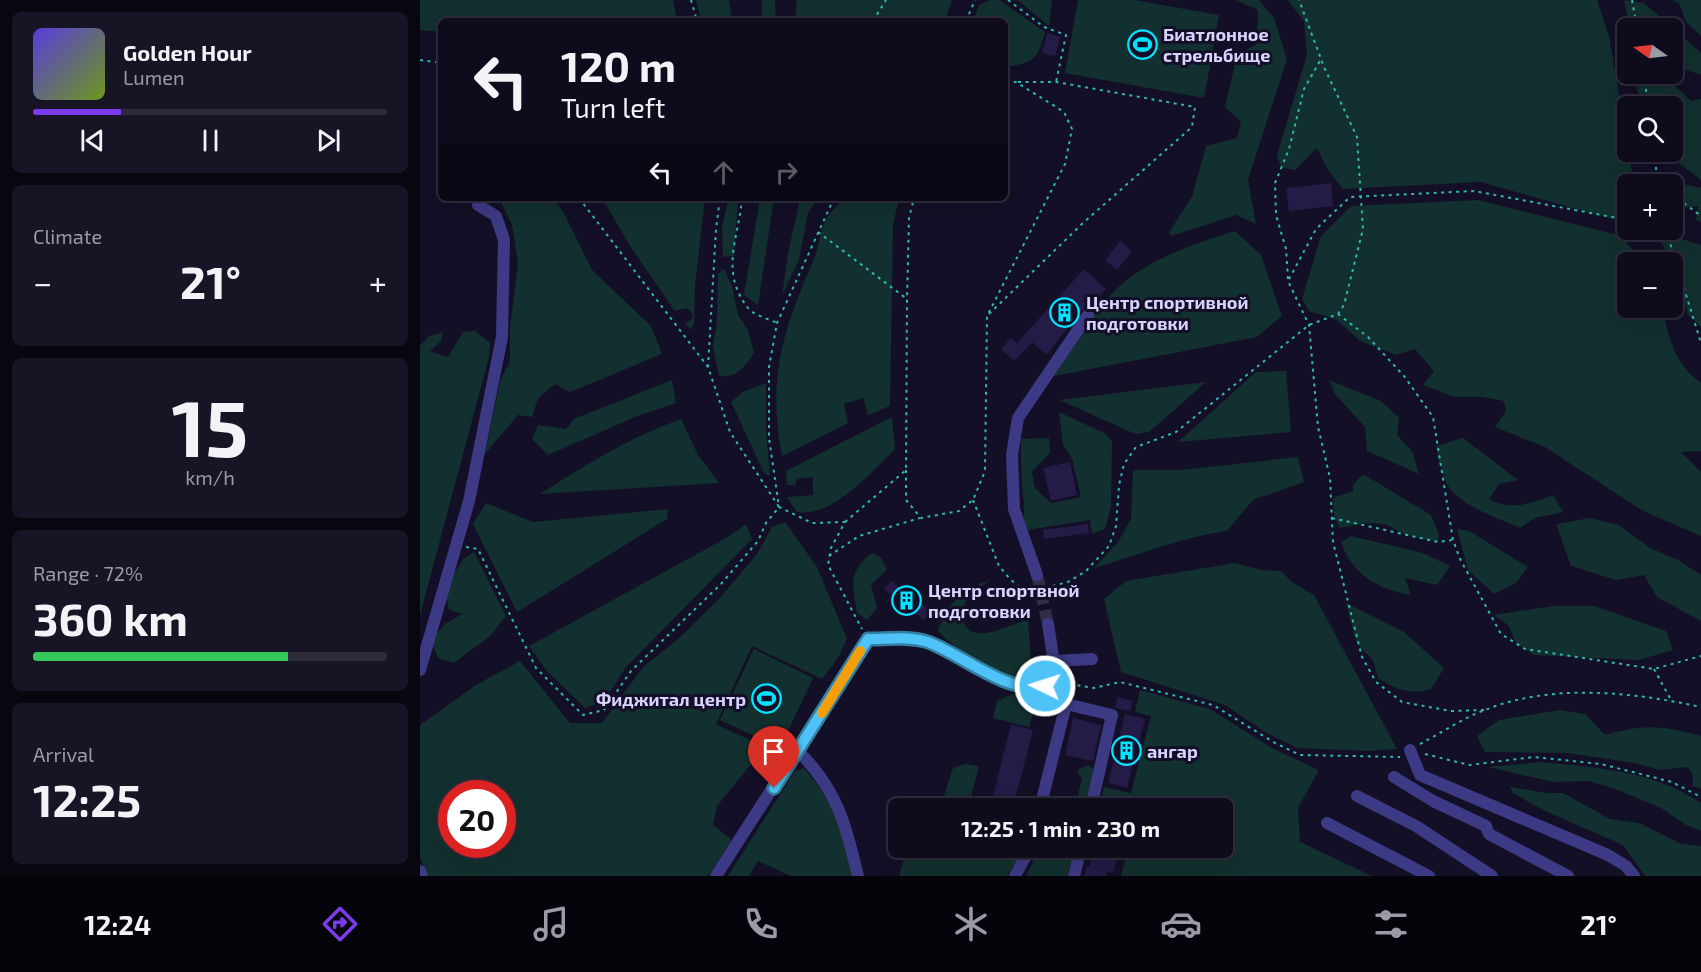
<!DOCTYPE html>
<meta charset="utf-8">
<style>
body{margin:0;font-family:"Exo 2",sans-serif;background:#171425;color:#f1f3f6;height:100vh;display:flex;flex-direction:column;font-size:22px;white-space:nowrap}
*{box-sizing:border-box;margin:0}
p{font-size:20px;color:#9b9ba3}
.icon{flex:none;width:33px;height:33px;fill:none;stroke:currentColor;stroke-width:2;stroke-linecap:round;stroke-linejoin:round}
.map{position:relative;flex:1;overflow:hidden}
.side{display:flex;flex-direction:column;gap:12px;padding:12px;background:#08060f;width:420px}
.side>*{flex:none}
.guide{position:absolute;left:18px;top:18px;width:570px;height:183px;border-radius:9px;box-shadow:0 6px 24px #0002,0 0 0 2px #2e2b3b;background:#0e0b1c;color:#f1f3f6;overflow:hidden}
.needle{width:39px;rotate:284deg}
.buttons{position:absolute;left:1197px;top:18px;display:grid;gap:12px}
.buttons a{display:grid;place-items:center;width:66px;height:66px;border-radius:9px;background:#0e0b1c;box-shadow:0 6px 24px #0002,0 0 0 2px #2e2b3b;font-size:30px}
.speed{position:absolute;left:18px;top:780px;display:flex;gap:12px;font-size:30px;font-weight:700;text-align:center}
.speed>*{display:grid;place-content:center;width:78px;height:78px;border-radius:50%;background:#0e0b1c;box-shadow:0 6px 24px #0002,0 0 0 2px #2e2b3b;line-height:1}
.speed .limit{border:9px solid #d22;background:#fff;color:#111}
.pin{position:absolute;display:grid;place-items:center;width:51px;height:51px;color:#fff;margin:-62px -26px;border-radius:50% 50% 50% 0;rotate:-45deg;box-shadow:0 0 6px #0007}
.pin .icon{rotate:45deg}
.me{position:absolute;width:66px;margin:-33px;rotate:274deg;stroke-linejoin:round;filter:drop-shadow(0 0 4px #0008)}
.turn{display:flex;align-items:center;gap:21px;height:126px;padding:0 24px;font-size:27px}
.turn .icon{width:78px;height:78px;stroke-width:2.5}
.turn b{display:block;font-size:42px;line-height:51px}
.lanes{display:flex;align-items:center;height:57px;padding:0 24px;background:#0003;justify-content:center;gap:30px;direction:ltr}
.lanes .off{opacity:.35}
.big{font-size:45px;font-weight:700;line-height:1.1}
.side .card{flex:1;display:flex;flex-direction:column;justify-content:center;gap:9px;min-width:0;padding:0 21px;border-radius:9px;background:#171425}
.side .dial{align-items:center;gap:0}
.dial b{font-size:78px;line-height:1}
.song{display:flex;align-items:center;gap:18px}
.cover{width:72px;height:72px;border-radius:9px;background:linear-gradient(135deg,hsl(250 70% 55%),hsl(80 70% 35%))}
.played{height:6px;border-radius:3px;background:linear-gradient(90deg,#7c3aed 25%,#2e2b3b 25%)}
.keys{display:flex;justify-content:space-around;direction:ltr}
.heat{display:flex;justify-content:space-between;align-items:center;font-size:33px;direction:ltr}
.charge{height:9px;border-radius:4px;background:linear-gradient(90deg,#34c759 72%,#2e2b3b 0)}
.trip{position:absolute;left:468px;top:798px;width:345px;height:60px;border-radius:9px;background:#0e0b1c;box-shadow:0 6px 24px #0002,0 0 0 2px #2e2b3b;font-weight:700;line-height:60px;text-align:center}
.dock{display:flex;height:96px;justify-content:space-around;align-items:center;background:#06040b;color:#9b9ba3}
.dock .icon{width:42px;height:42px}
.dock .selected{color:#7c3aed}
.dock b{font-size:27px;color:#f1f3f6}
main{display:flex;flex:1;min-height:0}
.map>svg:first-child{display:block}
.green{fill:#12302f;fill-rule:evenodd}
.building{fill:#241b47}
.lines{fill:none;stroke-linecap:round;stroke-linejoin:round}
.minor-tunnel{stroke:#312d47;stroke-width:12;stroke-dasharray:12 6;stroke-linecap:butt}
.path{stroke:#2fb8b0;stroke-width:2;stroke-dasharray:3 4.5;stroke-linecap:butt}
.minor{stroke:#3d3a85;stroke-width:12}
.route-casing{stroke:#337fa1;stroke-width:15}
.route{stroke:#4fc3f7;stroke-width:10}
.slow{stroke:#f59e0b;stroke-width:10}
.labels{text-anchor:middle;dominant-baseline:central;stroke-width:6;stroke-linejoin:round;paint-order:stroke}
.poi-label{font-size:18px;font-weight:bold;fill:#d9d4ff;stroke:#130f26;text-anchor:start}
</style>
<main>
<section class="side">
<div class="card">
<div class="song"><i class="cover"></i><div><b>Golden Hour</b><p>Lumen</p></div></div>
<div class="played"></div>
<div class="keys"><svg class="icon" aria-label="previous" viewBox="0 0 24 24"><path d="M18 5L8 12l10 7zM5 5v14"/></svg><svg class="icon" aria-label="pause" viewBox="0 0 24 24"><path d="M8 5v14M16 5v14"/></svg><svg class="icon" aria-label="next" viewBox="0 0 24 24"><path d="M6 5l10 7-10 7zM19 5v14"/></svg></div>
</div>
<div class="card"><p>Climate</p>
<div class="heat"><a>−</a><b class="big">21°</b><a>+</a></div>
</div>
<div class="card dial"><b>15</b><p>km/h</p></div>
<div class="card"><p>Range · 72%</p><b class="big">360 km</b><div class="charge"></div></div>
<div class="card"><p>Arrival</p><b class="big">12:25</b></div>
</section>
<div class="map">
<svg width="1281" height="876" viewBox="0 0 1281 876">
<rect width="100%" height="100%" fill="#130f26"/>
<g class="green">
<polygon points="0,0 253,0 257,21 21,21 21,32 0,30"/>
<polygon points="276,0 309,0 312,21 281,21"/>
<polygon points="342,0 355,0 356,21 342,21"/>
<polygon points="377,0 532,0 525,21 375,21"/>
<path d="M571,0H579L625,32C618,60 613,63 585,67V21H553L559,5Z"/>
<polygon points="596,0 632,0 629,26 599,1"/>
<polygon points="658,0 714,0 799,15 784,98 645,73"/>
<polygon points="816,0 839,0 854,18 867,59 828,180 836,224 816,215 751,236 749,232 772,197 786,146 817,138 821,122 805,107 817,55 837,44 838,10"/>
<polygon points="868,0 1177,0 1189,36 1214,184 1208,184 1207,223 1060,182 923,189 908,170 897,148 875,170 861,167 857,155 887,55 884,21"/>
<polygon points="1204,0 1224,3 1281,53 1281,75 1253,65 1252,28 1210,28"/>
<polygon points="1252,0 1281,0 1281,36 1266,22 1259,3"/>
<path d="M1215,74C1244,73 1251,81 1271,101L1281,99V180L1252,158L1250,152H1252V106H1222L1217,90Z"/>
<polygon points="1263,184 1281,188 1281,222 1276,220 1278,206 1260,208 1255,201 1258,193 1253,193 1253,185"/>
<polygon points="79,198 133,198 144,213 172,270 231,326 242,354 150,392 135,384 118,398 112,417 98,415 65,454 80,381 90,361 90,327 98,263 92,225"/>
<polygon points="182,198 285,198 275,286 274,322 271,330 265,324 273,318 272,312 266,308 255,311 210,246"/>
<polygon points="309,198 318,198 314,256 303,257 302,226"/>
<polygon points="340,198 354,198 338,305 324,295"/>
<polygon points="380,198 398,198 388,213 379,260 362,296 368,254"/>
<path d="M424,198H479L473,225L470,406L448,415L443,398L424,404L428,423L362,456C347,378 363,330 394,259C399,246 400,232 406,219C410,212 419,205 424,198Z"/>
<path d="M1058,200L1202,236L1221,262H1208V308H1242C1249,337 1255,365 1281,383V451L1261,452L1281,472V536L1223,511L1125,447L1075,427L1086,411L1084,401L1062,397H1035L1003,385L1014,371L995,349L976,355L940,341L917,320L889,311L882,299L901,236L931,206Z"/>
<path d="M815,231L841,255L862,316L837,337L634,376C688,283 712,263 815,231Z"/>
<polygon points="1249,235 1281,245 1281,327 1268,315 1256,267 1239,239"/>
<path d="M304,269L312,286L318,315L328,330L334,353C324,367 318,378 299,376L293,346L297,322L298,274Z"/>
<polygon points="55,331 70,343 69,357 0,615 0,346 9,336 23,332 21,341 10,351 28,357 43,332"/>
<polygon points="866,371 871,432 758,442 836,372"/>
<polygon points="252,380 256,403 215,417 128,455 112,439 118,425 146,429 154,419"/>
<polygon points="909,380 961,401 979,418 977,435 992,451 999,474 947,451 945,427 915,394"/>
<polygon points="786,382 729,432 715,434 640,400"/>
<polygon points="346,383 346,429 350,476 344,473 311,402 323,392"/>
<path d="M639,412L684,433L692,441L691,507L685,529L672,534L670,520L607,530C601,519 605,513 604,502C601,479 601,463 601,439L629,438L630,452L612,472L615,488L631,503L661,497L652,459L643,445Z"/>
<path d="M472,417L475,450C450,472 413,518 377,512L367,497L393,495V477L377,479L375,485H367L366,471Z"/>
<path d="M261,419L278,455L299,483L120,494C165,465 210,437 261,419Z"/>
<path d="M1043,438L1098,480L1079,484L1069,499C1091,511 1110,504 1133,495L1143,512L1115,518L1100,528C1076,517 1034,505 1024,478C1020,468 1018,457 1016,446Z"/>
<path d="M878,457L884,482L833,500L807,531C762,537 718,555 674,568L698,542L711,519L713,470H761Z"/>
<polygon points="943,474 1011,515 1019,535 1018,542 989,536 965,524 945,523 919,528 914,514 913,498 933,491 933,485"/>
<polygon points="66,503 113,522 248,509 247,519 97,612 53,524"/>
<polygon points="1170,518 1199,525 1230,548 1258,560 1281,575 1281,621 1237,597 1224,575 1196,580 1151,566 1136,524"/>
<path d="M365,522L397,567L427,639L418,658L402,679L332,646L296,724L345,747L297,806L293,825L312,840L288,876H6L0,856V725L56,685L100,661L150,723H182L223,667L257,640L298,600L337,554L352,527ZM32,794H82V844H32Z"/>
<polygon points="326,524 332,539 207,666 184,701 165,708 126,670 109,646 308,537"/>
<polygon points="1037,529 1049,531 1108,567 1096,583 1074,594 1048,570"/>
<path d="M931,536L1003,553L1030,566L1017,585L985,578L991,595C958,589 933,576 921,542Z"/>
<polygon points="54,552 86,616 70,636 34,663 18,658 11,640 25,624 42,614 29,610 25,589 43,559"/>
<path d="M452,553L461,558L467,570L451,585L457,608L447,620L437,613C433,585 427,572 452,553Z"/>
<polygon points="815,563 842,570 861,571 872,582 894,595 977,749 947,751 877,748 845,732 805,705 701,672 684,599 706,581"/>
<path d="M570,580C558,589 534,604 544,623C547,629 552,633 558,633C575,635 592,623 608,620L611,659L626,658L627,670C620,676 612,681 602,681C580,680 532,647 518,631C529,602 540,590 570,580Z"/>
<path d="M926,603L984,632L1024,668L1011,689C989,695 977,690 958,678L953,660L937,644Z"/>
<polygon points="1133,606 1174,606 1246,631 1253,650 1219,660 1114,655 1096,643 1089,626 1074,615"/>
<polygon points="334,649 393,678 360,748 300,720"/>
<polygon points="720,690 790,709 852,748 899,770 878,808 880,842 952,876 701,876 707,852 715,848 802,848 802,808 679,808 684,787 711,793 731,716 715,712"/>
<polygon points="592,694 607,698 614,710 609,727 573,718 577,701"/>
<path d="M1140,710L1165,714L1185,735C1224,724 1241,725 1281,736V789L1273,786V775L1268,767L1240,770L1215,763L1147,753L1065,752L1057,736L1079,720Z"/>
<path d="M1121,762C1175,767 1235,771 1281,803V831L1266,825L1241,808L1193,788L1168,781L1134,782L1068,767Z"/>
<polygon points="545,764 559,766 548,808 520,808 533,768"/>
<polygon points="668,765 675,770 666,808 655,808 662,778 658,774 659,769"/>
<path d="M384,768C416,804 422,831 433,876H371L338,861L329,876H308L375,771Z"/>
<polygon points="1090,787 1128,793 1143,793 1190,819 1219,823 1261,844 1281,846 1281,876 1225,876 1203,845 1123,810 1093,793"/>
<polygon points="487,848 600,848 596,862 587,876 479,876"/>
<polygon points="645,848 656,848 647,876 606,876 616,856 642,859"/>
</g>
<g class="building">
<polygon points="627,33 640,37 635,56 622,53"/>
<polygon points="911,183 913,206 869,211 866,188"/>
<polygon points="700,241 712,251 697,270 685,260"/>
<polygon points="664,269 686,289 670,307 662,310 626,355 612,342 594,361 581,349 591,338 597,343"/>
<polygon points="650,462 657,495 631,501 623,468"/>
<polygon points="668,524 669,533 624,539 623,530"/>
<polygon points="471,581 511,611 504,620 464,589"/>
<polygon points="698,697 713,701 710,711 695,708"/>
<polygon points="705,714 725,719 707,788 688,783"/>
<polygon points="653,718 681,725 673,761 645,755"/>
<polygon points="591,724 613,730 593,808 570,808"/>
<polygon points="682,848 693,848 692,853 698,853 693,873 687,872 686,876 664,876 667,866 670,867 672,856 675,857 677,849 682,850"/>
</g>
<g class="lines">
<polyline class="minor-tunnel" points="617,575 628,624"/>
<g class="path">
<polyline points="271,0 277,21"/>
<polyline points="588,0 624,27 646,35 636,82"/>
<polyline points="1212,0 1217,28"/>
<polyline points="453,21 466,0"/>
<polyline points="546,21 555,0"/>
<polyline points="0,60 21,63"/>
<polyline points="1224,74 1228,106"/>
<polyline points="1234,152 1238,184"/>
<polyline points="1252,194 1281,216"/>
<polyline points="159,198 288,367"/>
<path d="M322,198C319,238 299,271 328,308C333,315 349,319 357,323"/>
<polyline points="414,198 357,323 349,367 349,438 359,507 392,523 425,522 411,548 408,565 442,629"/>
<polyline points="1246,230 1281,343"/>
<polyline points="398,232 487,299"/>
<polyline points="868,279 866,249 856,215 855,183 869,149 884,89 901,59"/>
<polyline points="569,314 663,223 772,127 775,107 636,82 596,82"/>
<polyline points="918,314 948,337 984,376 1013,417 1033,540 1040,559 1081,634 1105,649 1234,669 1281,656"/>
<polyline points="486,470 486,500 501,518 539,511 553,500 565,471 567,316 645,164 652,129 644,112 596,82 585,82"/>
<polyline points="553,500 579,566 590,579 603,590 617,590 648,582 666,571 689,546 696,526 699,485 704,464 716,447 756,432 889,325 918,314 924,305 943,229 937,137 904,67 879,0"/>
<polyline points="912,518 1018,542 1032,540"/>
<polyline points="425,522 486,470 487,299 489,218 494,198"/>
<polyline points="46,547 58,549 116,668 163,715 184,710 211,671 301,584 338,541 346,523 359,507 310,432 288,367 296,229 300,198"/>
<polyline points="409,556 439,536 500,518"/>
<polyline points="1234,669 1251,700"/>
<polyline points="650,684 674,688 700,682 793,705 855,743 880,755 980,757"/>
<polyline points="1064,710 1031,711 982,702 956,682 942,657 913,542 910,478 898,427 889,325 868,281 896,229 930,197 1054,191 1208,220"/>
<path d="M1000,744C1021,733 1043,718 1065,710C1132,683 1212,692 1281,707"/>
<polyline points="1005,754 1049,765 1114,757 1181,764 1252,782 1281,797"/>
</g>
<g class="minor">
<polyline points="617,575 594,509 592,455 598,418 668,315"/>
<polyline points="628,624 637,682 646,704"/>
<polyline points="635,661 672,659"/>
<polyline points="0,670 49,501 82,337 84,240 76,216 58,205"/>
<polyline points="990,750 1000,775 1188,855 1206,866 1214,876"/>
<path d="M378,751C417,789 426,825 438,876"/>
<polyline points="974,777 1013,801 1066,826 1069,834 1148,876"/>
<polyline points="937,796 996,826 1072,876"/>
<polyline points="620,808 646,704 692,715 671,808"/>
<polyline points="907,823 1009,876"/>
<polyline points="0,871 2,876"/>
<polyline points="296,876 448,639 475,638 507,642 580,678 613,690 637,682"/>
<polyline points="595,876 610,848"/>
<polyline points="654,876 661,848"/>
</g>
</g>
<g class="lines">
<defs>
<path id="route" d="M354,788L448,639C467,639 490,636 508,642C541,654 590,696 625,686"/>
</defs>
<use href="#route" class="route-casing"/>
<use href="#route" class="route"/>
<polyline class="slow" points="402,713 440,651"/>
</g>
<defs>
<symbol id="stadium-ring" viewBox="-11 -11 22 22"><circle r="9.5" fill="#130f26" stroke="#00e5ff" stroke-width="1.5"/><path d="M0-5a6.5 5 0 1 0 0 10a6.5 5 0 1 0 0-10ZM-3.5-1.8h7v3.6h-7Z" fill="#00e5ff"/></symbol>
<symbol id="building-ring" viewBox="-11 -11 22 22"><circle r="9.5" fill="#130f26" stroke="#00e5ff" stroke-width="1.5"/><path d="M-4-6H4V6H1V3H-1V6H-4ZM-2.5-4.3h1.7v1.8h-1.7ZM.8-4.3h1.7v1.8H.8ZM-2.5-1h1.7V.8h-1.7ZM.8-1h1.7V.8H.8Z" fill="#00e5ff"/></symbol>
</defs>
<g fill-rule="evenodd">
<use href="#stadium-ring" x="706" y="28" width="33" height="33"/>
<use href="#building-ring" x="628" y="296" width="33" height="33"/>
<use href="#building-ring" x="470" y="584" width="33" height="33"/>
<use href="#stadium-ring" x="330" y="682" width="33" height="33"/>
<use href="#building-ring" x="690" y="734" width="33" height="33"/>
</g>
<g class="labels">
<g class="poi-label">
<text x="743" y="34">Биатлонное<tspan x="743" dy="21">стрельбище</tspan></text>
<text x="666" y="302">Центр спортивной<tspan x="666" dy="21">подготовки</tspan></text>
<text x="508" y="590">Центр спортвной<tspan x="508" dy="21">подготовки</tspan></text>
<text x="326" y="699" text-anchor="end">Фиджитал центр</text>
<text x="727" y="751">ангар</text>
</g>
</g>
</svg>
<div class="buttons">
<a><svg class="needle" viewBox="-14 -14 28 28"><path d="M0-13l5 13h-10z" fill="#e53935"/><path d="M0 13l5-13h-10z" fill="#9b9ba3"/></svg></a>
<a><svg class="icon" aria-label="search" viewBox="0 0 24 24"><circle cx="10" cy="10" r="6"/><path d="M15 15l6 6"/></svg></a>
<a>+</a>
<a>−</a>
</div>
<div class="speed"><div class="limit">20</div></div>
<div class="pin" style="left:354px;top:788px;background:#d93025"><svg class="icon" aria-label="arrive" viewBox="0 0 24 24"><path d="M6 21V4h12l-3 4 3 4H6"/></svg></div>
<svg class="me" style="left:625px;top:686px" viewBox="-20 -20 40 40"><circle r="17" fill="#4fc3f7" stroke="#fff" stroke-width="3"/><path d="M0-11L8 9 0 5-8 9z" fill="#fff"/></svg>
<div class="trip">12:25 · 1 min · 230 m</div>
<div class="guide">
<div class="turn"><svg class="icon" aria-label="left" viewBox="0 0 24 24"><path d="M17 20v-9H6M10 6l-5 5 5 5"/></svg><div><b>120 m</b>Turn left</div></div>
<div class="lanes"><svg class="icon" aria-label="left" viewBox="0 0 24 24"><path d="M17 20v-9H6M10 6l-5 5 5 5"/></svg><svg class="icon off" aria-label="ahead" viewBox="0 0 24 24"><path d="M12 20V5M6 11l6-6 6 6"/></svg><svg class="icon off" aria-label="right" viewBox="0 0 24 24"><path d="M7 20v-9h11M14 6l5 5-5 5"/></svg></div>
</div>
</div>
</main>
<nav class="dock">
<b>12:24</b>
<svg class="icon selected" aria-label="directions" viewBox="0 0 24 24"><path d="M12 3l9 9-9 9-9-9zM9 14v-3h6M13 9l2 2-2 2"/></svg>
<svg class="icon" aria-label="music" viewBox="0 0 24 24"><path d="M9 18V5l10-2v13"/><circle cx="6" cy="18" r="3"/><circle cx="16" cy="16" r="3"/></svg>
<svg class="icon" aria-label="phone" viewBox="0 0 24 24"><path d="M5 4h4l2 5-3 2q2 4 5 5l2-3 5 2v4C11 20 4 13 5 4z"/></svg>
<svg class="icon" aria-label="climate" viewBox="0 0 24 24"><path d="M12 3v18M4 7l16 10M4 17L20 7"/></svg>
<svg class="icon" aria-label="car" viewBox="0 0 24 24"><path d="M5 17H2v-5l4-1 3-4h7l3 4 3 1v5h-3M9 17h6M6 11h13"/><circle cx="7" cy="17" r="2"/><circle cx="17" cy="17" r="2"/></svg>
<svg class="icon" aria-label="filters" viewBox="0 0 24 24"><path d="M4 7h16M4 17h16"/><circle cx="9" cy="7" r="2"/><circle cx="15" cy="17" r="2"/></svg>
<b>21°</b>
</nav>
